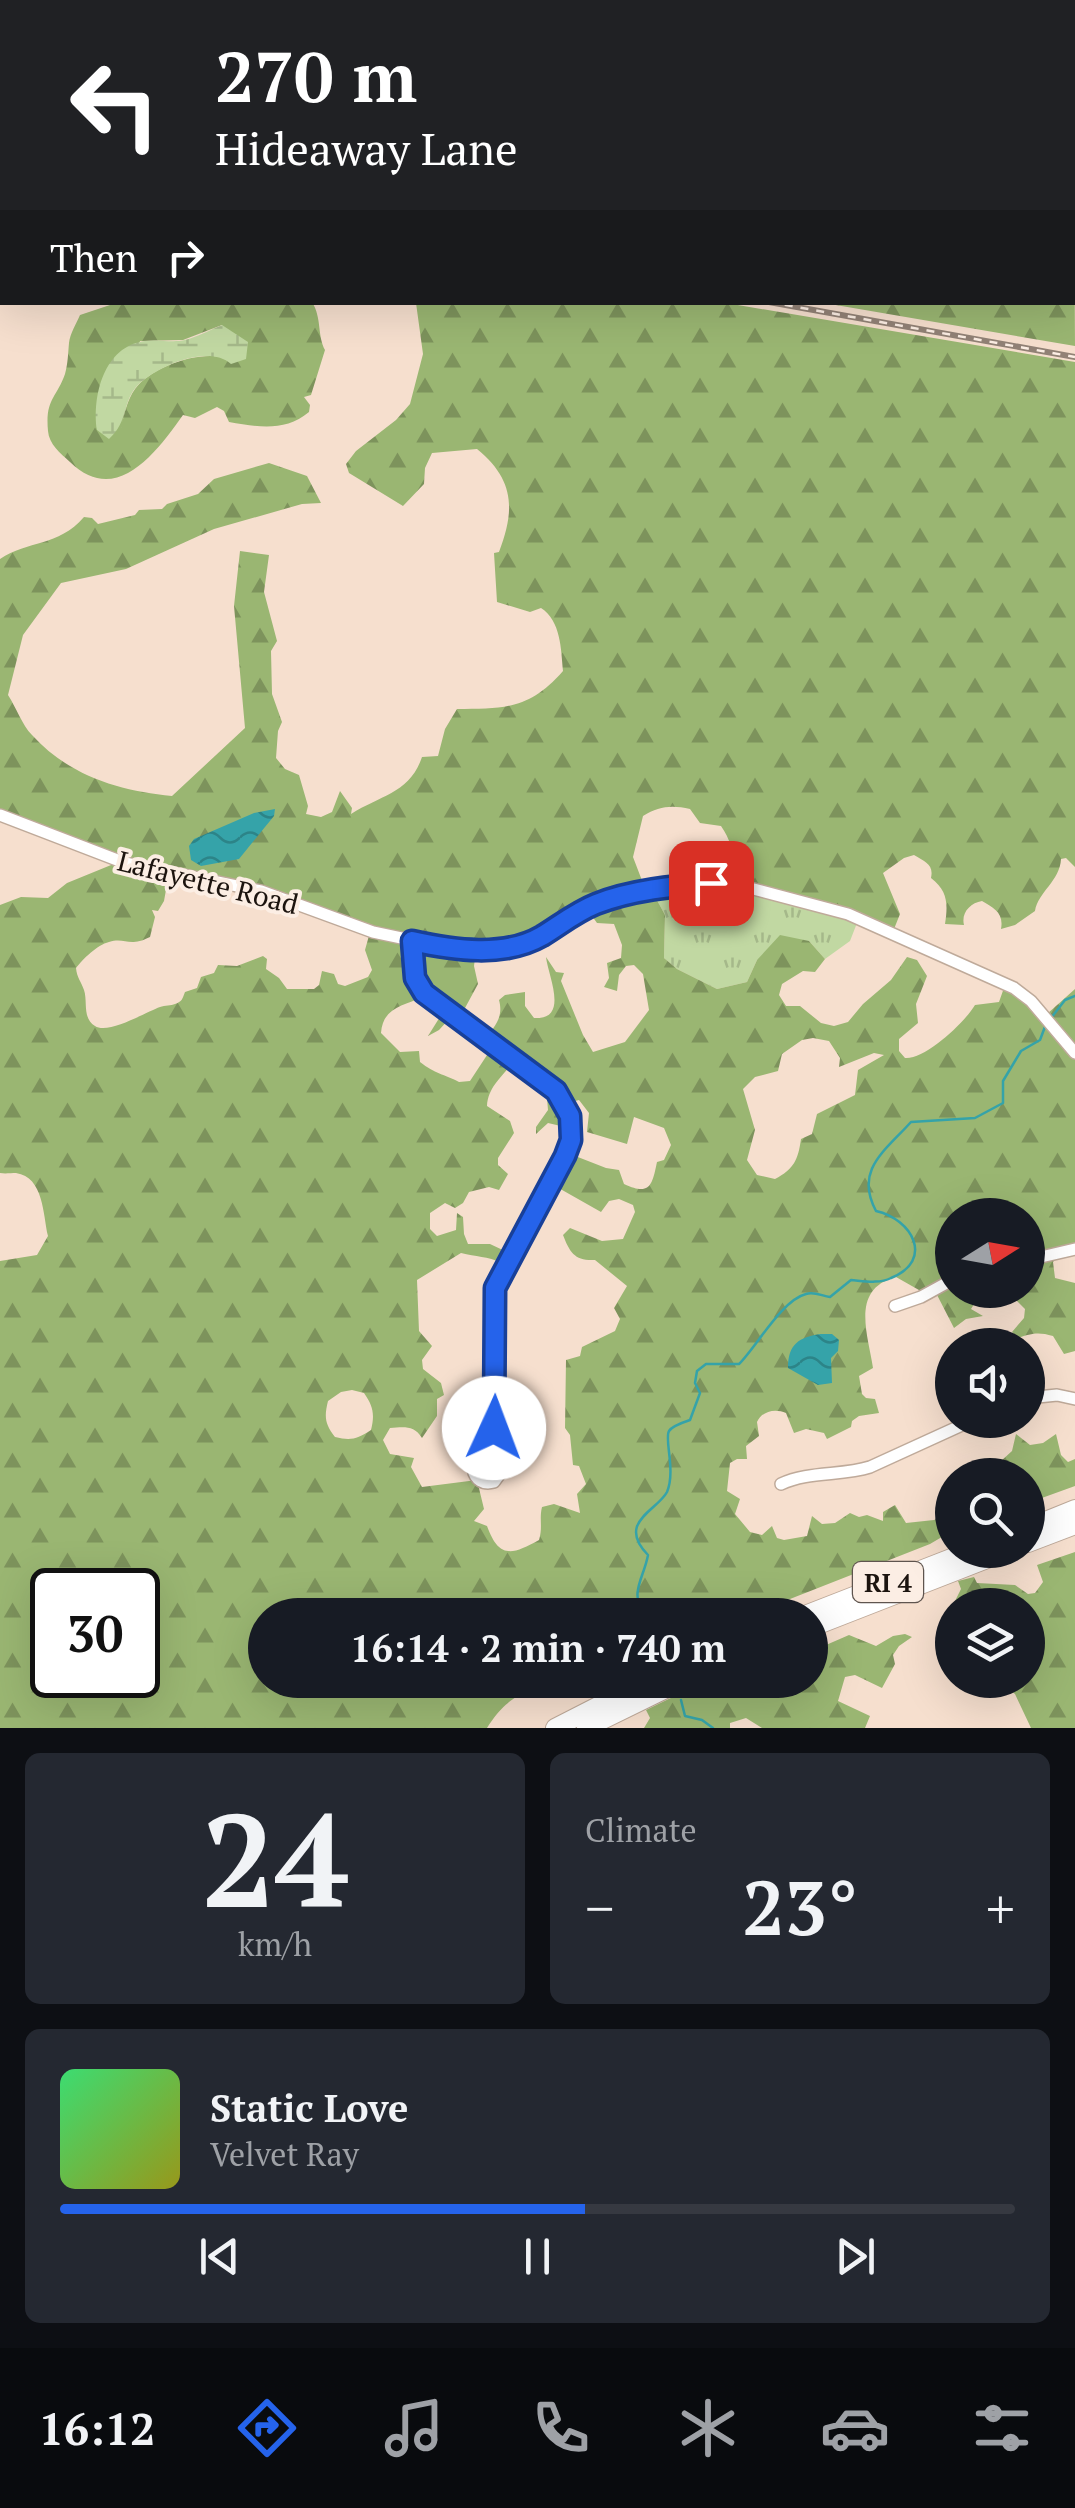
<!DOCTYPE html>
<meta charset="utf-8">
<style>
body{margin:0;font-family:"PT Serif",serif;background:#242831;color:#f1f3f6;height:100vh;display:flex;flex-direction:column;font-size:38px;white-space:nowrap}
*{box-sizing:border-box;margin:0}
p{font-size:32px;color:#9ea1a6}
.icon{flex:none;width:55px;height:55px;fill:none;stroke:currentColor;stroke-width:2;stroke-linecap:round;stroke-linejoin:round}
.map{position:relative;height:1728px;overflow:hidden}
.drawer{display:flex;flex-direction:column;gap:25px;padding:25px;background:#0d0f14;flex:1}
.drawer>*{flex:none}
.top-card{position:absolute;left:0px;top:0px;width:1075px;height:305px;box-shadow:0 10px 40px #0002;background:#202124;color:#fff;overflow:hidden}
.needle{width:65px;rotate:79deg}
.tools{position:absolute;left:935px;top:1198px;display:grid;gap:20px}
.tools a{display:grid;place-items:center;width:110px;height:110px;border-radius:50%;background:#171b24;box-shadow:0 10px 40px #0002;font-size:50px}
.speed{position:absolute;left:30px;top:1568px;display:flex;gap:20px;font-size:50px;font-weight:700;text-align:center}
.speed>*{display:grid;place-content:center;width:130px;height:130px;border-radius:50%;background:#171b24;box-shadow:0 10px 40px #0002;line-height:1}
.speed .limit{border:5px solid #111;border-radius:15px;background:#fff;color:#111}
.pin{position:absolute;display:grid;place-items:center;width:85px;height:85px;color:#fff;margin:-42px;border-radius:20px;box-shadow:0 5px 15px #0006}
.me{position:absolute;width:110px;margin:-55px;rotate:2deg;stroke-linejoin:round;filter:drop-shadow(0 0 8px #0008)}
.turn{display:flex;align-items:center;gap:35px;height:210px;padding:0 50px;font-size:45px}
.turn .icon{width:130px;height:130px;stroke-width:2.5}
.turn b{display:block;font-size:70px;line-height:85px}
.then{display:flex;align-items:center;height:95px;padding:0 50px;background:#0003;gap:20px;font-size:38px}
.big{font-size:75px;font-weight:700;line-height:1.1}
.drawer .widget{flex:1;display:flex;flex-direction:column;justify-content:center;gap:15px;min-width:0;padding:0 35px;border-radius:15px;background:#242831}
.drawer .dial{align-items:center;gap:0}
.dial b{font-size:130px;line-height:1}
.song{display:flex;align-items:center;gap:30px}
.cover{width:120px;height:120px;border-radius:15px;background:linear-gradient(135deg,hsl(140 70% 55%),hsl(60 70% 35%))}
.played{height:10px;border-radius:5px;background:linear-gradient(90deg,#2563eb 55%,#363941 55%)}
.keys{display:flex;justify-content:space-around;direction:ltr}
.heat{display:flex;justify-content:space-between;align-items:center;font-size:55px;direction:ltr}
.drawer .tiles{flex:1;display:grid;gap:25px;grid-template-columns:1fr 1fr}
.widget:last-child{grid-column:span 2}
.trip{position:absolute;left:248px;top:1598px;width:580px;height:100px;border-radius:50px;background:#171b24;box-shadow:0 10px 40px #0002;font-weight:700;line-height:100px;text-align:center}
.tab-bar{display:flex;height:160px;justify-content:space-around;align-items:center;background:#090b0e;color:#9ea1a6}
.tab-bar .icon{width:70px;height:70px}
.tab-bar .selected{color:#2563eb}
.tab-bar b{font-size:45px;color:#f1f3f6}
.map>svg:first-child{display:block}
.grass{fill:url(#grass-tufts)}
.forest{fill:url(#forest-firs);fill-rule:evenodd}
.wetland{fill:url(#wetland-marsh)}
.water{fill:url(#water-waves)}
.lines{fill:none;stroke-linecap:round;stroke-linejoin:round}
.stream{stroke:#35a3a9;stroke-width:2.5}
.minor-casing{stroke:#bfaa9a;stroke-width:14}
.highway-casing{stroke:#bfaa9a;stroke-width:20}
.minor{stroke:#fff;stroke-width:11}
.highway{stroke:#fff;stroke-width:18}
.rail-casing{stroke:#928276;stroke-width:6}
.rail{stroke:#fceee4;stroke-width:2.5;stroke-dasharray:8;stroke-linecap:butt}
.route-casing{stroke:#184099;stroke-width:25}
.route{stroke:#2563eb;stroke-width:18}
.labels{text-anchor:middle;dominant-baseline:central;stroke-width:8;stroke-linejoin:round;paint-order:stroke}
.shield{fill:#fceee4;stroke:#5f554f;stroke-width:2.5}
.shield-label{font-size:25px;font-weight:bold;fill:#1c140f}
.street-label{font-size:28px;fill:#1c140f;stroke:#fceee4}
</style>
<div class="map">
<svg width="1075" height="1728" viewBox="0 0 1075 1728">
<defs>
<pattern id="grass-tufts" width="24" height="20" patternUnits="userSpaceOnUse" patternTransform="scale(2.5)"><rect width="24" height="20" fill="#c1d8a2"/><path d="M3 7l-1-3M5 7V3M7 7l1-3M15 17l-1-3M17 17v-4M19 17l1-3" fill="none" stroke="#a5b88a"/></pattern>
<pattern id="forest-firs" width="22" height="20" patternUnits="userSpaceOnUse" patternTransform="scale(2.5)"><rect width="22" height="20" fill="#9ab672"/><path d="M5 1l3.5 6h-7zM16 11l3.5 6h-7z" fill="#7d935c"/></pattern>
<pattern id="wetland-marsh" width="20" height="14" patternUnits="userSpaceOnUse" patternTransform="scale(2.5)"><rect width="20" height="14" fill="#c1d8a2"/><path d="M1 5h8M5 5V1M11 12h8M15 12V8" fill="none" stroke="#a5b88a"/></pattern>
<pattern id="water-waves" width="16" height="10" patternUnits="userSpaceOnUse" patternTransform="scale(2.5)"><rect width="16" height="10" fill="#35a3a9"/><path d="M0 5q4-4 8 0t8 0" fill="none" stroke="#2c8488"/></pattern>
</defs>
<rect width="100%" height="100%" fill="#f6dfce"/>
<polygon class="grass" points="732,882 857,923 850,941 825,959 809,941 757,960 747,982 717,989 677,969 664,958 665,915 652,891"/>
<g class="forest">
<polygon points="1073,18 1075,346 824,303 1072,302"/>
<path d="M119,302H312C322,318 317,335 325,350L311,395L304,397L310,405L309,412C285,432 258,427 229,422L224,411L217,407L195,418L183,415C156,453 116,507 70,462C60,453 49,444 48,431C45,399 56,399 65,374C68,363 68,354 69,343C70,334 76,324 80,315ZM222,325L225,358C199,350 151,367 135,389C127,400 124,415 121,428L140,341L183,340Z"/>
<path d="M416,303H726L1075,362V867L1066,858L1061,859C1060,881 1038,892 1035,911L1015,925L1001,929C1004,913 994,908 982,901C970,903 961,913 964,925L945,924C948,904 948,891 931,878C934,864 925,862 914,855L904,858L883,873L900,914L892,934L732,882C734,859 734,845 721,826L700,823L690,809C672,805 659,806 643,816L633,857L646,891H652L665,915L664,958L677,969L717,989L747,982L757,960L780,935L809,941L825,959L815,972L803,971L782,984L779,995L786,1006H800L821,1023L834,1026L848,1022L863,1004L891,980L907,957L917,960L927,976L916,1004L918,1023L899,1039V1051L905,1058C925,1060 965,1022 975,1005L999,1002L1005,985L1047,1014L1075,989V1248L1061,1252L1053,1262L1055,1278L1075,1283V1351L1064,1354L1053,1336C1039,1332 1032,1333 1018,1338L1012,1332L1024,1318L1025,1309L1006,1290H1028V1215H952V1290H983L971,1309L983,1316L966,1319L954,1328L935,1291L926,1294L896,1277C850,1289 868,1334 873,1368L859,1376L862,1394L866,1398L875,1399L879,1413L859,1416L852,1421L851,1427L827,1439L824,1433L806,1429L794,1433L786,1413C775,1408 762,1411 757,1422L759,1436L746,1446L747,1459H737L730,1463L727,1491L740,1499L735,1514L750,1532L762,1535L772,1526L777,1538L784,1540L807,1536L812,1516L822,1524L835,1523L850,1513L859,1517L867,1515L883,1521V1512L895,1505L906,1523L934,1520L948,1514L952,1497V1531L930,1544L749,1615H540L537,1611H455L450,1615H265V1680H612L573,1697L556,1681L540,1692C517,1689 499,1709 487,1728H0V1261L37,1255L48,1236C43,1215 44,1177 16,1173C11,1173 5,1174 0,1173V905L21,897L48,898L67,883L116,863L0,814V559C28,540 58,547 84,517L92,518L98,524L135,515L139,510L162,509L167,504L198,494L214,479L269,463L307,476L321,503L302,504L214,529L126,569L61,583L23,635L8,695C16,707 22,725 32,735C69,776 120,791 172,796L245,728L234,606L240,551L269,555L264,592L277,641L271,651L272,694L282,722L278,731L276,758L285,769L299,775L308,806L306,814L321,817L332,812L340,791L352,808L351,814C381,795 410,793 422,757L438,756L445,729L457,709C504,709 530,709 563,671C561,649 561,621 541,608L530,612L497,602L494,553L499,552C515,510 515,480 477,449L432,453L425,468L424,484L403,506L349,473L346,464L356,451L396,420L410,404L423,354ZM169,873L299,901L370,932L365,950L372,970L368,977L345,986L338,984L334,974L322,971L319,985L314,989H287L279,978L266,969L267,959L263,956L237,966L218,965L214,973L201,977L197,988L185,992C182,999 183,1001 175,1004C171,1006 165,1005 160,1007C146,1012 108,1035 95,1026C82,1018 88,1002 84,990C81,981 77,978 76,968C83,959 97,945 109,942C126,937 128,948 150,937L155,917L152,910L158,911L164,901ZM587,909L597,923L614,924L622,945L621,958L607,963L609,978L604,987L617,991L619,975L626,966L634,965L643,974L649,1010L625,1042L593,1052L583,1035L561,981L564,973L556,972L546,957C548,976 570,1020 534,1018L525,1006V992L505,995L499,1000C504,1018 494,1027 484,1041L491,1049L470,1081L459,1082C444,1074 435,1074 420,1062L419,1051L400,1052L381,1033C383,1007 403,1006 423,997L443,1012L428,1036L439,1030L450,1018L458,1021L478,984L474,966L476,950L541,936ZM813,1038L829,1041L840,1058L839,1067L874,1053L884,1055L858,1070L855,1095L817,1114L812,1134L801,1139C798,1160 794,1169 775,1179L757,1175L747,1160L755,1130L743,1089L755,1077L778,1071L782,1054L802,1040ZM512,1063L546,1086L548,1110L536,1127V1134L548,1123L565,1127L564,1104L579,1100L589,1113L587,1132L627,1144L634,1117L664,1128L671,1145L664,1160L657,1162C652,1186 650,1196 624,1184L619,1170L606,1168L565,1152L548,1182L601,1212L609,1201L619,1199L633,1205L635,1212L623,1239L602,1241L570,1228L563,1235C570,1253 575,1261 595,1260L627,1286L614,1308L620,1319L615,1331L582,1347L580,1356L566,1360L565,1428L570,1435L573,1465L579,1466L586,1484L577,1494L580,1513L554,1504L542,1507C539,1519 543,1527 539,1540C512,1555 499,1559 487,1526L474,1521L484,1509L477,1480L422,1487L411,1467L414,1458L390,1454L383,1440L390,1428C404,1427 414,1425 422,1438L437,1416V1399L444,1395L441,1383L423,1369L422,1360L432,1346L419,1331L417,1280L461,1253C476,1257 487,1256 502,1263L507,1252L490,1244H468L464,1234L463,1217L457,1213L456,1230L437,1236L430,1229V1213L445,1203L455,1208L463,1203L469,1192L489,1187L499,1190L508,1174L498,1165V1158L514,1133L510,1121L487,1106C488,1087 502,1077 512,1063ZM352,1390L364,1393C373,1406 375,1414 371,1430C357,1439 351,1441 335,1437C325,1424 324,1417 328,1401L341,1392ZM52,1590H138V1675H52Z"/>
<polygon points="1016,1434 1030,1445 1043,1443 1056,1434 1061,1455 1068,1462 1075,1459 1075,1486 1028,1503 1028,1475 975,1475 982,1462 1001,1461 1012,1451"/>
<polygon points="1075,1552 1075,1728 1031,1728 1015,1694 1009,1689 1029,1681 1043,1655 1033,1642 1028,1641 1028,1605 953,1605 961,1589 958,1581 974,1577 977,1583 1015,1585 1028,1594 1035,1593 1043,1582 1037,1565"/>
<polygon points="905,1634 912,1637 899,1646 893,1655 895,1664 882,1688 855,1675 845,1677 838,1701 870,1716 865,1728 762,1728 746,1718 730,1723 730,1728 644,1728 650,1718 646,1710 708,1680 810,1680 810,1647 826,1645 849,1635 876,1646 893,1636"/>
</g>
<path class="wetland" d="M222,325L248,342L246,359L231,364C208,344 158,366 138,385C122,401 129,421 109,439L97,430C92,396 104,346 145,341C158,339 172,343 185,340C197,337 210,330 222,325Z"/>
<g class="water">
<polygon points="275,809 274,816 239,859 201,866 191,860 189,846 194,839 254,813"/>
<path d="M821,1334H832L839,1340L838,1351L831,1358L832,1383L818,1385L788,1368C788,1344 799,1337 821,1334Z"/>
</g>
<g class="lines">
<g class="stream">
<polyline points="1051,1018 1065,1000 1075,996"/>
<path d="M644,1615C629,1592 644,1578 648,1555C616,1522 657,1511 667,1492C676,1471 664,1438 669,1431C672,1426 684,1422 690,1420L700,1393L695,1383L697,1371L706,1364H739C757,1346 782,1300 806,1294C814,1291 822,1296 830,1297L851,1280C864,1281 879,1284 891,1278C935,1260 912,1219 876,1211C854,1170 885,1151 911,1122L975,1118L1003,1103V1081L1021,1051L1040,1040L1046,1024"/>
<polyline points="681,1700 685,1716 702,1720 713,1728"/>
</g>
<defs>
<g id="minor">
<polyline points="0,815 125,863 261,891 373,932 430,944 477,949 525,944 580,911 608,900 687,885 727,882 848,914 1014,988 1031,1001 1075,1053"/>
<path d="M412,941L415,978L424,993L556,1091L570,1116L571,1141L565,1155L495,1288L493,1428L502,1471L494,1482C483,1485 475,1480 473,1469L493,1428"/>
<polyline points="1028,1260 1075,1249"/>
<polyline points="895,1306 921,1297 952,1280"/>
<polyline points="1028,1398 1057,1395 1075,1399"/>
<path d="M781,1484C808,1471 842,1476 870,1467L973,1420"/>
</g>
<g id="highway">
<polyline points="1028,1528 1075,1509"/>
<polyline points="1028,1543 1075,1525"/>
<polyline points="805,1615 972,1550"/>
<polyline points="810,1628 1010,1550"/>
<polyline points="555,1728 649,1680"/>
<polyline points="586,1728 684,1680"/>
</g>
</defs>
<use href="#minor" class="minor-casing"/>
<use href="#highway" class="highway-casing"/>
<use href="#minor" class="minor"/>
<use href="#highway" class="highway"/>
<defs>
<g id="rail">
<polyline points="0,173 2,174"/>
<polyline points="769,302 1075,357"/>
</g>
</defs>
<use href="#rail" class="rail-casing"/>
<use href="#rail" class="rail"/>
</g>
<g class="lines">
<defs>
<path id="route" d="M494,1428L495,1288L565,1156L571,1140L570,1116L556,1091L424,993L415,978L412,941C453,950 504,958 542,936C560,925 576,912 596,904C631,890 674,886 711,883"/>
</defs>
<use href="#route" class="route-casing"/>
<use href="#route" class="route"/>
</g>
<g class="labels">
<rect class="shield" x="853" y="1562" width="70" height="40" rx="8"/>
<g class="shield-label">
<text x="888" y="1582">RI 4</text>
</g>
<g class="street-label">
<text transform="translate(208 882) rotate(14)">Lafayette Road</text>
</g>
</g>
</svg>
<div class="tools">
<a><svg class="needle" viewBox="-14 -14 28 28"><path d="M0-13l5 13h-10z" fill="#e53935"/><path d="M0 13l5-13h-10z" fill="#9ea1a6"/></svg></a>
<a><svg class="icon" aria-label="sound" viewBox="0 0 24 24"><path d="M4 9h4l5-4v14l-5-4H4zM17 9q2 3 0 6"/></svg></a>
<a><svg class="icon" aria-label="search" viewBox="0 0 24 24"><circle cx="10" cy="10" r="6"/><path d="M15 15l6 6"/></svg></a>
<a><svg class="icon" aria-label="layers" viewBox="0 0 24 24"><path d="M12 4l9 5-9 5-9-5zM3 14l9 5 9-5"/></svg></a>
</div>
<div class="speed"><div class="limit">30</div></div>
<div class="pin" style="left:711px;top:883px;background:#d93025"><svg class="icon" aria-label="arrive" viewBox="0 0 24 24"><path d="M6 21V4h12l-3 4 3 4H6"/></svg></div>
<svg class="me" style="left:494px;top:1428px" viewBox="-20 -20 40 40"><circle r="19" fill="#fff"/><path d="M0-13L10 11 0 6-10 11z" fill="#2563eb"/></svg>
<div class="trip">16:14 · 2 min · 740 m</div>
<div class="top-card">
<div class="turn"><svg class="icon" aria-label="left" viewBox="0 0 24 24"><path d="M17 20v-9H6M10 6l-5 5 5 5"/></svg><div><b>270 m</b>Hideaway Lane</div></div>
<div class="then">Then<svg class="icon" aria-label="right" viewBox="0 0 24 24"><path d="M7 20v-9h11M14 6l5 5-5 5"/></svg></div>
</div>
</div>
<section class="drawer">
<div class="tiles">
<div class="widget dial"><b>24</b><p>km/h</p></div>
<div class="widget"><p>Climate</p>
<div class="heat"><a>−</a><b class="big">23°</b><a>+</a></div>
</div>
<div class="widget">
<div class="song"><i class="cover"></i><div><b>Static Love</b><p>Velvet Ray</p></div></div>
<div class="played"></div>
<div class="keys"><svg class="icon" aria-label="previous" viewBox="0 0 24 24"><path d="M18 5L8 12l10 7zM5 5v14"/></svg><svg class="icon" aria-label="pause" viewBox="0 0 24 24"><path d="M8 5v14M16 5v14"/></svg><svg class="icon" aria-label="next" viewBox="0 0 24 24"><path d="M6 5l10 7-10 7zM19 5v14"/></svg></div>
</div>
</div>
</section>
<nav class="tab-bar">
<b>16:12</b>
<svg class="icon selected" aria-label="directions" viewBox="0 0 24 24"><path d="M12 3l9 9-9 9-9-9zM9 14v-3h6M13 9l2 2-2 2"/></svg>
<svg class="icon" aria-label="music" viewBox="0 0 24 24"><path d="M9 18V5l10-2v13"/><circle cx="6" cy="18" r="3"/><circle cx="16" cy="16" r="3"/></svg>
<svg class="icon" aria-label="phone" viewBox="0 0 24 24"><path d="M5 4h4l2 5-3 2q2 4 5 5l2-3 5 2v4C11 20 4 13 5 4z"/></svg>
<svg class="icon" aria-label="climate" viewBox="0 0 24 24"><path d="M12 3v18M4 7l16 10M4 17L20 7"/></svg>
<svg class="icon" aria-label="car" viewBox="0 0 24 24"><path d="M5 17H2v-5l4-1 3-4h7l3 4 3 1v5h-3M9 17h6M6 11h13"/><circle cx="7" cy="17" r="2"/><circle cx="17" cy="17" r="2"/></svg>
<svg class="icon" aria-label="filters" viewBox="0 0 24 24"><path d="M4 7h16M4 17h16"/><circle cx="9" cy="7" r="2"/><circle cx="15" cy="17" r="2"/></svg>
</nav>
